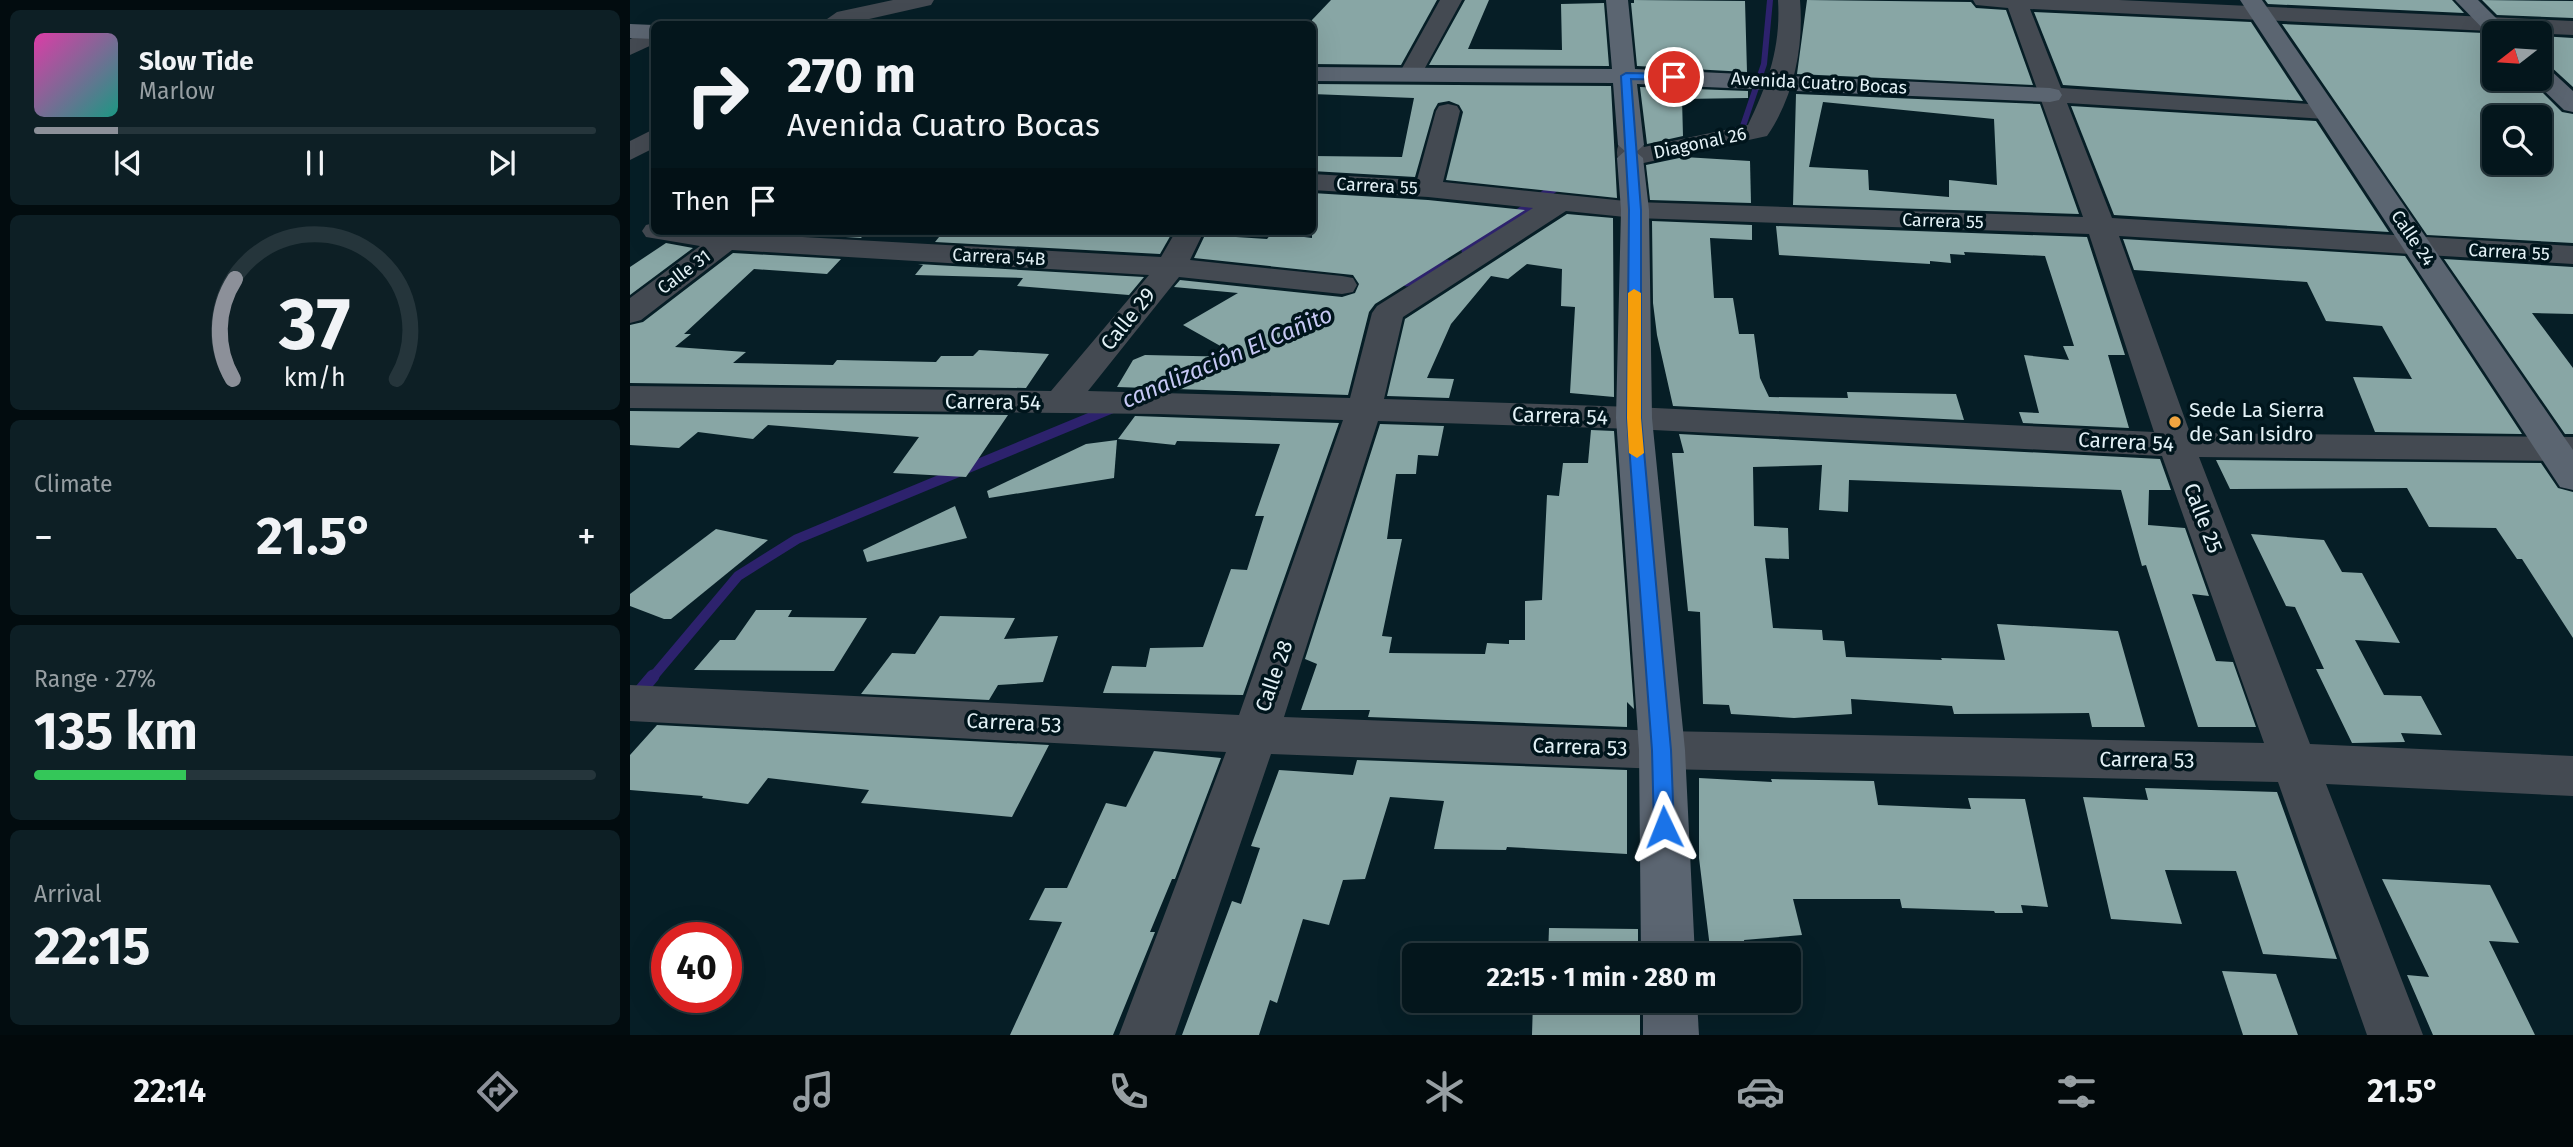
<!DOCTYPE html>
<meta charset="utf-8">
<style>
body{margin:0;font-family:"Fira Sans",sans-serif;background:#0d1f25;color:#f1f3f6;height:100vh;display:flex;flex-direction:column;font-size:26px;white-space:nowrap}
*{box-sizing:border-box;margin:0}
p{font-size:23px;color:#979fa3}
.icon{flex:none;width:38px;height:38px;fill:none;stroke:currentColor;stroke-width:2;stroke-linecap:round;stroke-linejoin:round}
.map{position:relative;flex:1;overflow:hidden}
.panel{display:flex;flex-direction:column;gap:10px;padding:10px;background:#020c0f;width:630px}
.panel>*{flex:none}
.hud{position:absolute;left:21px;top:21px;width:665px;height:214px;border-radius:10px;box-shadow:0 7px 28px #0002,0 0 0 2px #25353b;background:#04161c;color:#f1f3f6;overflow:hidden}
.needle{width:46px;rotate:253deg}
.buttons{position:absolute;left:1852px;top:21px;display:grid;gap:14px}
.buttons a{display:grid;place-items:center;width:70px;height:70px;border-radius:10px;background:#04161c;box-shadow:0 7px 28px #0002,0 0 0 2px #25353b;font-size:35px}
.speed{position:absolute;left:21px;top:922px;display:flex;gap:14px;font-size:35px;font-weight:700;text-align:center}
.speed>*{display:grid;place-content:center;width:91px;height:91px;border-radius:50%;background:#04161c;box-shadow:0 7px 28px #0002,0 0 0 2px #25353b;line-height:1}
.speed .limit{border:10px solid #d22;background:#fff;color:#111}
.pin{position:absolute;display:grid;place-items:center;width:60px;height:60px;color:#fff;margin:-30px;border:4px solid #fff;border-radius:50%;box-shadow:0 2px 7px #0007}
.me{position:absolute;width:77px;margin:-38px;rotate:358deg;stroke-linejoin:round;filter:drop-shadow(0 0 5px #0008)}
.turn{display:flex;align-items:center;gap:24px;height:147px;padding:0 21px;font-size:32px}
.turn .icon{width:91px;height:91px;stroke-width:2.5}
.turn b{display:block;font-size:49px;line-height:60px}
.then{display:flex;align-items:center;height:66px;padding:0 21px;background:#0003;gap:14px;font-size:26px}
.big{font-size:52px;font-weight:700;line-height:1.1}
.panel .widget{flex:1;display:flex;flex-direction:column;justify-content:center;gap:10px;min-width:0;padding:0 24px;border-radius:10px;background:#0d1f25}
.panel .dial{align-items:center;gap:0}
.dial svg{height:182px;overflow:visible;fill:none;stroke:#25353b;stroke-width:7;stroke-linecap:round;text-anchor:middle}
.dial text{fill:#f1f3f6;stroke:none}
.song{display:flex;align-items:center;gap:21px}
.cover{width:84px;height:84px;border-radius:10px;background:linear-gradient(135deg,hsl(320 70% 55%),hsl(170 70% 35%))}
.played{height:7px;border-radius:4px;background:linear-gradient(90deg,#8c9099 15%,#25353b 15%)}
.keys{display:flex;justify-content:space-around;direction:ltr}
.heat{display:flex;justify-content:space-between;align-items:center;font-size:38px;direction:ltr}
.charge{height:10px;border-radius:5px;background:linear-gradient(90deg,#34c759 27%,#25353b 0)}
.trip{position:absolute;left:772px;top:943px;width:399px;height:70px;border-radius:10px;background:#04161c;box-shadow:0 7px 28px #0002,0 0 0 2px #25353b;font-weight:700;line-height:70px;text-align:center}
.tab-bar{display:flex;height:112px;justify-content:space-around;align-items:center;background:#02090b;color:#979fa3}
.tab-bar .icon{width:49px;height:49px}
.tab-bar .active{color:#8c9099}
.tab-bar b{font-size:32px;color:#f1f3f6}
main{display:flex;flex:1;min-height:0}
.map>svg:first-child{display:block}
.lines{fill:none;stroke-linecap:round;stroke-linejoin:round}
.stream-far3{stroke:#2d226d;stroke-width:6}
.stream-far2{stroke:#2d226d;stroke-width:9}
.stream-far1{stroke:#2d226d;stroke-width:10}
.stream{stroke:#2d226d;stroke-width:13}
.building{fill:#88a6a5;fill-rule:evenodd}
.street{fill:#444a52;fill-rule:evenodd}
.secondary{fill:#5b6571;fill-rule:evenodd}
.route{fill:#1a73e8;stroke:#114b97;stroke-width:2}
.slow{fill:#f59e0b}
.poi-dot{fill:#f1a540;stroke:#00151c;stroke-width:2.5}
.labels{text-anchor:middle;dominant-baseline:central;stroke-width:7;stroke-linejoin:round;paint-order:stroke}
.far-street-label{font-size:18px;fill:#e3f1f6;stroke:#00151c}
.street-label{font-size:21px;fill:#e3f1f6;stroke:#00151c}
.poi-label{font-size:21px;fill:#e3f1f6;stroke:#00151c;text-anchor:start}
.water-label{font-size:23px;font-style:italic;fill:#c6c8f4;stroke:#00151c}
</style>
<main>
<section class="panel">
<div class="widget">
<div class="song"><i class="cover"></i><div><b>Slow Tide</b><p>Marlow</p></div></div>
<div class="played"></div>
<div class="keys"><svg class="icon" aria-label="previous" viewBox="0 0 24 24"><path d="M18 5L8 12l10 7zM5 5v14"/></svg><svg class="icon" aria-label="pause" viewBox="0 0 24 24"><path d="M8 5v14M16 5v14"/></svg><svg class="icon" aria-label="next" viewBox="0 0 24 24"><path d="M6 5l10 7-10 7zM19 5v14"/></svg></div>
</div>
<div class="widget dial"><svg viewBox="0 0 100 80">
<path d="M14 69A42 42 0 1 1 86 69"/>
<path d="M14 69A42 42 0 0 1 15 25" stroke="#8c9099"/>
<text x="50" y="56" font-size="32" font-weight="700">37</text>
<text x="50" y="72" font-size="11">km/h</text>
</svg></div>
<div class="widget"><p>Climate</p>
<div class="heat"><a>−</a><b class="big">21.5°</b><a>+</a></div>
</div>
<div class="widget"><p>Range · 27%</p><b class="big">135 km</b><div class="charge"></div></div>
<div class="widget"><p>Arrival</p><b class="big">22:15</b></div>
</section>
<div class="map">
<svg width="1943" height="1035" viewBox="0 0 1943 1035">
<rect width="100%" height="100%" fill="#061e26"/>
<g class="lines">
<polyline class="stream-far3" points="1102,131 1112,129 1134,64 1140,0"/>
<g class="stream-far2">
<polyline points="836,251 931,183"/>
<polyline points="777,282 817,264"/>
<polyline points="512,396 541,384"/>
</g>
<g class="stream-far1">
<polyline points="507,398 516,394"/>
<polyline points="22,678 108,576 167,539 483,408"/>
</g>
<polyline class="stream" points="0,703 23,676"/>
</g>
<g class="building">
<polygon points="701,0 807,0 771,65 682,64 682,20"/>
<polygon points="835,0 859,0 838,49 932,50 931,4 974,3 979,66 799,65"/>
<polygon points="1004,0 1115,1 1117,72 1007,66 1001,3 1004,3"/>
<polygon points="1177,0 1341,2 1346,8 1376,10 1403,85 1167,74"/>
<polygon points="1635,0 1822,0 1834,13 1638,4"/>
<polygon points="1852,0 1943,1 1943,18 1867,15"/>
<polygon points="1404,12 1621,22 1673,101 1433,85"/>
<path d="M1652,24L1854,33L1864,40V79H1899L1932,112L1943,114V243L1797,235ZM1864,117H1909V163H1864Z"/>
<polygon points="1909,36 1943,38 1943,87 1919,65 1909,63"/>
<polygon points="682,84 981,86 987,198 816,180 833,112 829,105 819,101 808,103 804,110 785,177 682,171 682,156 772,157 784,98 682,94"/>
<polygon points="1010,87 1118,91 1118,98 1052,99 1053,136 1017,144"/>
<path d="M1166,94L1410,104L1449,214L1163,205ZM1193,102L1364,119L1367,185L1319,180V197L1239,190L1238,170L1179,167Z"/>
<polygon points="1441,106 1686,121 1759,232 1484,215"/>
<polygon points="1054,157 1120,161 1121,203 1020,200 1016,165"/>
<polygon points="682,193 798,200 895,210 745,304 739,312 718,395 487,387 503,360 515,355 610,357 553,325 608,293 544,287 550,280 712,297 725,293 729,284 723,275 564,258 575,235 637,239 642,233 682,238"/>
<polygon points="937,214 983,218 984,397 940,393 945,307 931,306 932,269 897,264 878,279 861,276 821,324 797,378 824,379 819,398 757,396 775,319"/>
<polygon points="1022,221 1122,225 1122,240 1080,238 1084,298 1103,298 1109,334 1124,334 1130,378 1139,397 1218,398 1217,392 1326,394 1334,420 1043,406 1027,335 1023,303"/>
<polygon points="1146,226 1457,237 1495,355 1478,355 1499,428 1393,423 1389,412 1409,413 1394,355 1439,360 1433,346 1444,346 1415,256 1334,252 1335,255 1320,254 1321,263 1300,261 1300,264 1149,255"/>
<polygon points="123,231 237,231 231,238"/>
<polygon points="314,231 516,231 542,233 530,254 305,242"/>
<polygon points="1493,239 1775,256 1892,434 1745,432 1723,377 1782,379 1752,326 1696,321 1677,282 1504,270"/>
<polygon points="36,243 63,248 0,295 0,267"/>
<polygon points="103,253 211,259 197,274 124,269 54,334 61,334 45,347 116,352 103,363 203,365 207,360 306,362 311,356 343,356 349,350 419,354 396,388 0,383 0,325 13,322"/>
<polygon points="1814,259 1943,267 1943,314 1902,313 1943,368 1943,434 1935,434"/>
<polygon points="288,264 514,277 499,295 387,286 393,278 285,275 293,265"/>
<polygon points="0,411 378,415 336,477 263,473 289,437 138,425 123,439 68,432 49,448 0,445"/>
<polygon points="505,416 709,423 613,695 473,693 482,666 516,667 520,648 573,647 601,569 617,570 634,516 625,516 650,444 547,441 545,445 488,439"/>
<polygon points="750,424 814,426 808,456 788,455 786,474 766,474 757,539 772,539 752,636 762,637 759,653 855,654 857,643 879,644 879,640 895,640 895,601 912,600 917,495 929,496 933,463 958,463 961,430 984,431 1004,709 997,702 997,727 738,717 740,710 671,710 687,664 675,659"/>
<polygon points="1049,434 1530,459 1541,490 1519,490 1518,525 1555,528 1579,596 1562,594 1586,661 1603,662 1626,727 1568,727 1516,565 1512,566 1491,490 1219,480 1218,512 1189,510 1192,465 1123,467 1124,526 1158,528 1159,559 1135,558 1143,628 1192,630 1193,640 1214,641 1216,657 1312,660 1311,658 1375,660 1367,624 1488,631 1515,727 1462,727 1459,713 1324,714 1322,706 1221,699 1222,714 1164,718 1101,714 1099,705 1073,704 1070,612 1058,611 1042,453 1054,453"/>
<polygon points="487,440 484,478 359,498 357,491 456,444"/>
<polygon points="1586,460 1911,463 1928,488 1943,492 1943,638 1892,559 1887,559 1866,528 1799,527 1777,488 1600,489"/>
<polygon points="325,506 337,538 237,562 233,550"/>
<polygon points="86,529 138,540 41,619 34,619 0,606 0,594"/>
<polygon points="1621,534 1694,540 1712,572 1732,573 1770,643 1725,640 1754,695 1791,696 1812,735 1771,733 1775,742 1722,743 1686,669 1694,669 1665,607 1656,606"/>
<polygon points="126,610 162,610 158,617 237,618 204,671 64,670 90,640 105,640"/>
<polygon points="310,616 385,618 374,639 428,636 413,682 368,685 359,700 231,694 262,653 285,654"/>
<polygon points="27,725 419,745 382,817 231,803 239,790 138,778 118,804 72,798 73,796 0,790 0,755"/>
<polygon points="524,751 591,758 545,879 542,879 520,932 525,932 483,1035 380,1035 432,922 399,920 415,888 437,888 476,803 496,807"/>
<polygon points="727,760 997,770 997,854 877,847 876,850 804,849 814,801 760,797 735,879 713,880 699,925 673,919 647,1003 640,1000 629,1035 552,1035 602,901 611,904 630,848 621,846 649,770 723,775"/>
<polygon points="1069,778 1142,782 1141,779 1244,781 1248,805 1341,809 1338,798 1395,799 1418,907 1391,905 1393,913 1365,913 1364,911 1272,908 1270,899 1163,899 1172,935 1114,940 1116,956 1081,956 1069,858"/>
<polygon points="1515,788 1647,792 1707,959 1633,954 1606,871 1535,870 1552,924 1481,919 1453,797 1518,800"/>
<polygon points="1752,879 1860,885 1889,943 1859,941 1905,1035 1803,1035 1777,975 1799,977"/>
<polygon points="919,928 1008,929 1008,956 918,956"/>
<polygon points="1592,971 1646,974 1668,1035 1613,1035"/>
<polygon points="903,1001 1010,1004 1010,1035 902,1035"/>
</g>
<g class="lines">
<g class="street">
<polygon points="263,0 304,0 301,5 217,24 190,24 207,12"/>
<polygon points="810,0 832,0 790,77 774,77 770,72"/>
<path d="M1148,0H1170C1174,46 1164,97 1137,136L1000,166L991,164C985,156 986,147 992,139L1001,137L1010,139L1014,147L1118,125C1138,84 1151,47 1148,0Z"/>
<path d="M1343,0H1489L1943,21V35L1400,9L1431,88L1695,105L1704,107L1707,112L1704,117L1695,119L1437,103L1482,218L1943,246V264L1489,236L1560,433L1943,437V461L1569,457L1680,744L1943,756V796L1696,784L1793,1035H1737L1648,782L1032,769L641,754L545,1035H489L596,752L0,721V685L609,715L713,420L528,414L0,408V386L421,391L519,275L102,250L11,320L0,323V298L70,246L16,237L12,231L16,225L24,223V231H121L120,234L531,257L546,231H574L560,260L712,276L723,278L727,285L723,292L712,294L549,277L458,391L720,398L742,313L747,306L903,208L798,197L682,190V174L787,180L806,111L809,106L818,104L827,106L830,111L813,182L1005,202L1453,217L1378,8L1346,5ZM936,211L1005,218L1459,234L1524,432L1004,407L754,399L773,317ZM748,421L1004,429L1532,456L1634,743L1032,731L654,717Z"/>
<polygon points="24,28 24,44 0,55 0,39"/>
<polygon points="24,129 24,148 0,160 0,141"/>
</g>
<g class="secondary">
<polygon points="976,0 998,0 1005,69 1420,88 1429,90 1432,95 1429,100 1420,102 1007,84 1014,145 1006,152 1013,158 1019,210 1022,418 1055,750 1065,956 1011,956 1009,750 986,418 991,210 987,158 995,151 988,145 983,83 682,81 682,67 982,69"/>
<polygon points="1610,0 1632,0 1943,450 1943,490 1930,487"/>
<polygon points="1825,0 1848,0 1881,33 1864,33 1862,38"/>
<polygon points="0,24 24,25 24,39 0,38"/>
<polygon points="1909,65 1917,67 1943,91 1943,112 1934,110 1902,79 1909,79"/>
<polygon points="1013,1001 1067,1001 1069,1035 1013,1035"/>
</g>
</g>
<polygon class="route" points="996,73 1044,74 1048,77 1044,80 1001,79 1011,210 1011,418 1041,750 1044,827 1041,833 1034,836 1027,833 1024,827 1022,750 997,418 999,210 991,76"/>
<polygon class="slow" points="1004,289 1011,293 1011,418 1014,453 1007,458 999,453 997,418 998,293"/>
<circle class="poi-dot" cx="1545" cy="422" r="7"/>
<g class="labels">
<g class="far-street-label">
<text transform="translate(1189 83) rotate(3)">Avenida Cuatro Bocas</text>
<text transform="translate(1070 143) rotate(-12)">Diagonal 26</text>
<text transform="translate(747 186) rotate(3)">Carrera 55</text>
<text transform="translate(1313 221) rotate(2)">Carrera 55</text>
<text transform="translate(1783 238) rotate(56)">Calle 24</text>
<text transform="translate(1879 252) rotate(3)">Carrera 55</text>
<text transform="translate(369 257) rotate(3)">Carrera 54B</text>
<text transform="translate(54 272) rotate(-37)">Calle 31</text>
</g>
<g class="street-label">
<text transform="translate(498 319) rotate(-51)">Calle 29</text>
<text transform="translate(363 402) rotate(1)">Carrera 54</text>
<text transform="translate(930 416) rotate(2)">Carrera 54</text>
<text transform="translate(1496 442) rotate(3)">Carrera 54</text>
<text transform="translate(1573 518) rotate(69)">Calle 25</text>
<text transform="translate(644 676) rotate(-71)">Calle 28</text>
<text transform="translate(384 723) rotate(3)">Carrera 53</text>
<text transform="translate(950 747) rotate(2)">Carrera 53</text>
<text transform="translate(1517 760) rotate(1)">Carrera 53</text>
</g>
<g class="poi-label">
<text x="1559" y="410">Sede La Sierra<tspan x="1559" dy="24">de San Isidro</tspan></text>
</g>
<g class="water-label">
<text transform="translate(597 357) rotate(-23)">canalización El Cañito</text>
</g>
</g>
</svg>
<div class="buttons">
<a><svg class="needle" viewBox="-14 -14 28 28"><path d="M0-13l5 13h-10z" fill="#e53935"/><path d="M0 13l5-13h-10z" fill="#979fa3"/></svg></a>
<a><svg class="icon" aria-label="search" viewBox="0 0 24 24"><circle cx="10" cy="10" r="6"/><path d="M15 15l6 6"/></svg></a>
</div>
<div class="speed"><div class="limit">40</div></div>
<div class="pin" style="left:1044px;top:77px;background:#d93025"><svg class="icon" aria-label="arrive" viewBox="0 0 24 24"><path d="M6 21V4h12l-3 4 3 4H6"/></svg></div>
<svg class="me" style="left:1034px;top:827px" viewBox="-20 -20 40 40"><path d="M0-17L14 15 0 8-14 15z" fill="#1a73e8" stroke="#fff" stroke-width="4"/></svg>
<div class="trip">22:15 · 1 min · 280 m</div>
<div class="hud">
<div class="turn"><svg class="icon" aria-label="right" viewBox="0 0 24 24"><path d="M7 20v-9h11M14 6l5 5-5 5"/></svg><div><b>270 m</b>Avenida Cuatro Bocas</div></div>
<div class="then">Then<svg class="icon" aria-label="arrive" viewBox="0 0 24 24"><path d="M6 21V4h12l-3 4 3 4H6"/></svg></div>
</div>
</div>
</main>
<nav class="tab-bar">
<b>22:14</b>
<svg class="icon active" aria-label="directions" viewBox="0 0 24 24"><path d="M12 3l9 9-9 9-9-9zM9 14v-3h6M13 9l2 2-2 2"/></svg>
<svg class="icon" aria-label="music" viewBox="0 0 24 24"><path d="M9 18V5l10-2v13"/><circle cx="6" cy="18" r="3"/><circle cx="16" cy="16" r="3"/></svg>
<svg class="icon" aria-label="phone" viewBox="0 0 24 24"><path d="M5 4h4l2 5-3 2q2 4 5 5l2-3 5 2v4C11 20 4 13 5 4z"/></svg>
<svg class="icon" aria-label="climate" viewBox="0 0 24 24"><path d="M12 3v18M4 7l16 10M4 17L20 7"/></svg>
<svg class="icon" aria-label="car" viewBox="0 0 24 24"><path d="M5 17H2v-5l4-1 3-4h7l3 4 3 1v5h-3M9 17h6M6 11h13"/><circle cx="7" cy="17" r="2"/><circle cx="17" cy="17" r="2"/></svg>
<svg class="icon" aria-label="filters" viewBox="0 0 24 24"><path d="M4 7h16M4 17h16"/><circle cx="9" cy="7" r="2"/><circle cx="15" cy="17" r="2"/></svg>
<b>21.5°</b>
</nav>
